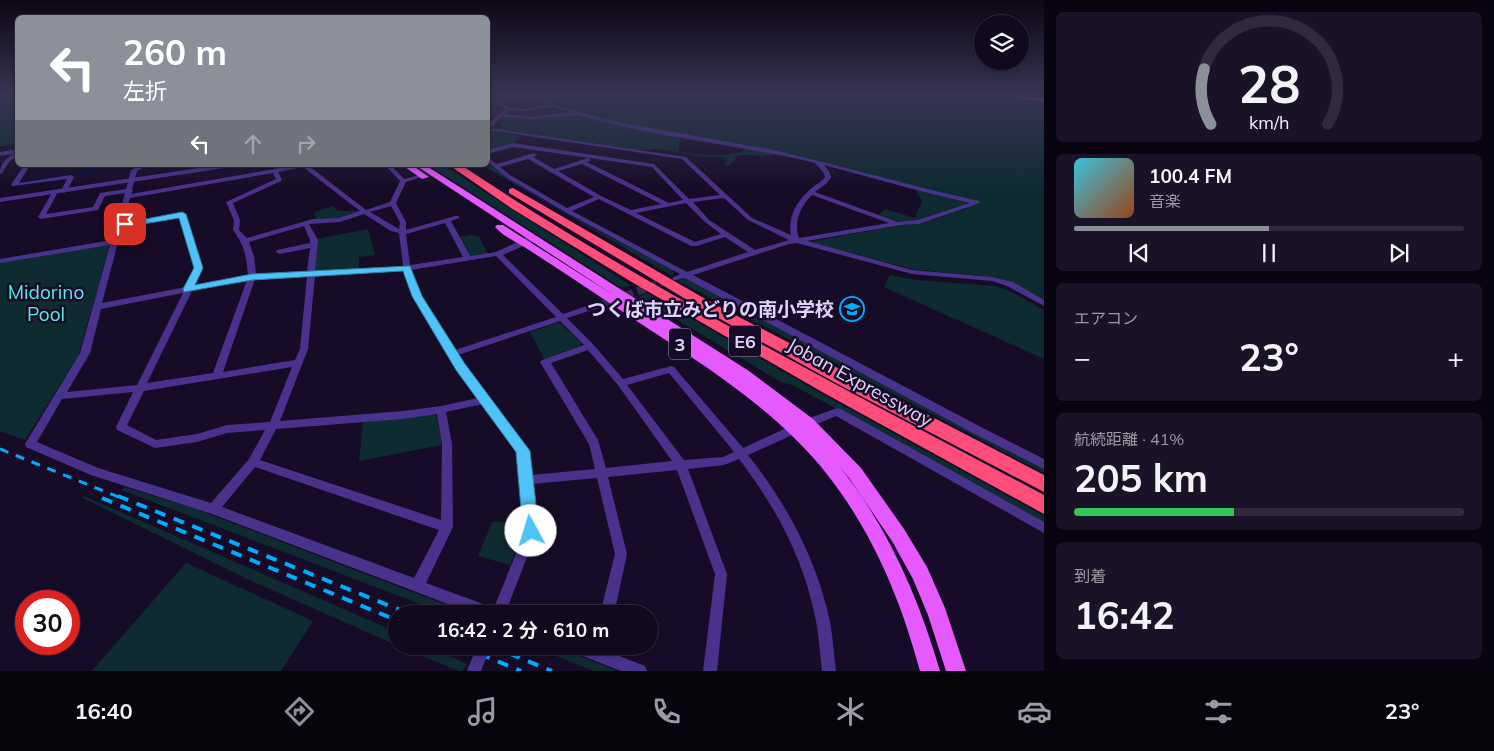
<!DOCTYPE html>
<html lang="ja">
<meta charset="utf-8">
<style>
body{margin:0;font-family:Mulish,"Noto Sans JP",sans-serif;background:#1a1226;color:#f1f3f6;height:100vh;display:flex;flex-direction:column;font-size:19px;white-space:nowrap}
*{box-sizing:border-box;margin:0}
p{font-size:16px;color:#9c9aa4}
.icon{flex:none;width:28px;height:28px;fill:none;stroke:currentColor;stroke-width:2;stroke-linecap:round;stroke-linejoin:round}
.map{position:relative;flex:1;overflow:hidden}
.drawer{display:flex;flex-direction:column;gap:12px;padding:12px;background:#090510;width:450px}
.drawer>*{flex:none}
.top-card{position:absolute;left:15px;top:15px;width:475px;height:152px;border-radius:8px;box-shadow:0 1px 4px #0004,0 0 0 1px #302a3b;background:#8c9099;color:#fff;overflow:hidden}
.fabs{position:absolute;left:974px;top:15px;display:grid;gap:10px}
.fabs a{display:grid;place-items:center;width:55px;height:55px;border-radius:50%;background:#11091d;box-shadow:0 1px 4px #0004,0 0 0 1px #302a3b;font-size:25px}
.speed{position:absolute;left:15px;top:590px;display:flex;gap:10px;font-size:25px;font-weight:700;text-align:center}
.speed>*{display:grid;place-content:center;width:65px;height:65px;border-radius:50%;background:#11091d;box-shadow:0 1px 4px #0004,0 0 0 1px #302a3b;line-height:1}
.speed .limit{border:8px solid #d22;background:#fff;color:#111}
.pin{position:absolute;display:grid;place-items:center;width:42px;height:42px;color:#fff;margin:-21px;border-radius:10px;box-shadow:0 2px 8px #0006}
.me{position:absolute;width:55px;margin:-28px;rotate:354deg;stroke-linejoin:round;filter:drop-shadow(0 0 4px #0008)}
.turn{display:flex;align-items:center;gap:18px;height:105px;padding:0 25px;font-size:22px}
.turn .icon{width:65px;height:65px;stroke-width:2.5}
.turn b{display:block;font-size:35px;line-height:42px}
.lanes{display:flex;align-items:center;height:48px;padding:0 25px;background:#0003;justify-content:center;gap:25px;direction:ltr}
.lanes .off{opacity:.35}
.big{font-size:38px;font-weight:700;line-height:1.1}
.drawer .tile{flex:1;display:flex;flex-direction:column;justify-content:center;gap:8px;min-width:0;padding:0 18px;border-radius:8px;background:#1a1226}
.drawer .dial{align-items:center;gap:0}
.dial svg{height:130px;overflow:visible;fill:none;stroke:#302a3b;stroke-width:7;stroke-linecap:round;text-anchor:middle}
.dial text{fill:#f1f3f6;stroke:none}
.song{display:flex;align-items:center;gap:15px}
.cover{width:60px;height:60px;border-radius:8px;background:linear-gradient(135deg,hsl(190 70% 55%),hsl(20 70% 35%))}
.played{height:5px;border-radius:2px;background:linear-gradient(90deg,#8c9099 50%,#302a3b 50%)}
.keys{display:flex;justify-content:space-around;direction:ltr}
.heat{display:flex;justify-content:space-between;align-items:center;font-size:28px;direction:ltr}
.charge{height:8px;border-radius:4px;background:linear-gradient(90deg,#34c759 41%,#302a3b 0)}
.trip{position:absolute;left:388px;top:605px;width:270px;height:50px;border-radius:25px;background:#11091d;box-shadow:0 1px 4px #0004,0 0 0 1px #302a3b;font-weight:700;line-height:50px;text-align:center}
.dock{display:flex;height:80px;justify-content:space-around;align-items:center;background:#07040c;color:#9c9aa4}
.dock .icon{width:35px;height:35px}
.dock .active{color:#8c9099}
.dock b{font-size:22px;color:#f1f3f6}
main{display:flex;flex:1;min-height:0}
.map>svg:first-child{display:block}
.green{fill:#0f2b32}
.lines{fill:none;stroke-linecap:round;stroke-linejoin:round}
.stream{stroke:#040e48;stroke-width:2}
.minor-tunnel{stroke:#352a47;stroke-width:8;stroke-dasharray:8 4.5;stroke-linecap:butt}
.minor{fill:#49328b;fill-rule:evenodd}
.tertiary{fill:#49328b;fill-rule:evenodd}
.primary{fill:#e559ff;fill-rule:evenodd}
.motorway{fill:#ff4d7b;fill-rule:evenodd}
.rail-far1{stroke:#00acfd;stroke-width:3;stroke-dasharray:9 8;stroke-linecap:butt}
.rail{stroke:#00acfd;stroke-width:4;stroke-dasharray:11 9;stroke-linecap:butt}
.minor-bridge{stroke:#49328b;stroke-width:13}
.route{fill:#4fc3f7;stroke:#337fa1}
.labels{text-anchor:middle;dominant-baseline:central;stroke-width:5;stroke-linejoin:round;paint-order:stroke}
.shield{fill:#170c27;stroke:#a497be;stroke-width:1}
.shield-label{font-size:18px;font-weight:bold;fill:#e1d2ff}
.park-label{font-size:19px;fill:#51ede8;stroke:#170c27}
.poi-label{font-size:19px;font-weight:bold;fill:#e1d2ff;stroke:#170c27;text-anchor:end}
.street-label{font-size:19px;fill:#e1d2ff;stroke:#170c27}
</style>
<main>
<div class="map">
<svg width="1044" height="671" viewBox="0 0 1044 671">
<rect width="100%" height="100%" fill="#170c27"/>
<g class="green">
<polygon points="0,95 17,95 17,144 0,146"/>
<path d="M530,95H1005L1044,103V300L1011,282L992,277L912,269L809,242L896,226L924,223L978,204L976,201L895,183L827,163L771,150L681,136L678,151C691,155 740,159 746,148L776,153C766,159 747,153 734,156L736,159L728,166L723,163L728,162L723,157H704L656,149L633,150L497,130L503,125L500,124L504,120L500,119L502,118L529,119L584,112Z"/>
<polygon points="488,130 520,136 513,144 488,151"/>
<path d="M488,163C544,205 610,237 672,269L674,274L672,276L482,165H488Z"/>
<polygon points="428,165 443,165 630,285 622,288"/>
<polygon points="915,190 969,203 919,222 900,222 879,215 885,209 915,218 922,201"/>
<polygon points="333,206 338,211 362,211 342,218 317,220 314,212"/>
<polygon points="368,229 375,255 359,257 359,269 313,271 317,239"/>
<polygon points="472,235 479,237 488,254 469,256 458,237"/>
<polygon points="108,244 110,245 78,356 25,440 0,431 0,262"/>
<polygon points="890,275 915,280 995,286 1010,291 1044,310 1044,359 884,287"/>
<polygon points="685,278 693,279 906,397 1044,468 1044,473 678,281"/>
<polygon points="647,293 806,385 1044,516 1044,524 830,405 792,385 781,382 639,297"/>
<polygon points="557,323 561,324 581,343 580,346 544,359 530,332"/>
<polygon points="434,414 437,417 442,445 359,461 363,422"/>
<polygon points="124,487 196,509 470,614 446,614 122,490"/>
<polygon points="84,496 396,632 396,645 247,579 83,498"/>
<polygon points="524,520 525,529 510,565 478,556 492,522"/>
<polygon points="186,563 313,621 281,671 92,671"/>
<polygon points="399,646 428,646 467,664 462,671 458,671"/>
<polygon points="531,646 554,646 618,671 594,671"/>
</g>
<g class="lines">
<polyline class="stream" points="19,182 82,174 101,165"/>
<polyline class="minor-tunnel" points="602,304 670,280"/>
<g class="minor">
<path d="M525,95H530L558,106L618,122L774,150L827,163L927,189L979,201L980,202L977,204L919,224L901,225L807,241L912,270L992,277L1013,282L1044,300V306L1007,286L992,281L912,274L797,243L789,244L693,275L981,427L1044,459V469L973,433L685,278L676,280H673L672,278L680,274L565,212L506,177L488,162V158L497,164L534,153L537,155L533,157L554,169L588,158L591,160L587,162L669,203L683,200L652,167L513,147L488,154V150L513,143L654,164L689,199L720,195L682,159L488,130V125L505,108L488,100V97L509,107L521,109L549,105ZM555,107L571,112L530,117L505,114L509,110L521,111ZM578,115C655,138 737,144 815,163L823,172L825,177C822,182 817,183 813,187C799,198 787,216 791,235L752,218L686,157L490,128L502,117L530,119ZM528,159L594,197L567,208L510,175L500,167ZM582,164L661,204L631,210L601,196L558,171ZM824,165L924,192L970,203L918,220L898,222L815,192L827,183L831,177L829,171ZM812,195L889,223L799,238C793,222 801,206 812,195ZM724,198L748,220L789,240L755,250L709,220L693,202ZM599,199L691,246H697L725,237L748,252L687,272L572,211ZM686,203L705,222L721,234L695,242L636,213Z"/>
<path d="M18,149V155L9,162L2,173L0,174C0,164 5,159 13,154L0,156V152Z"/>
<polygon points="24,165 30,165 19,183 71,175 74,177 67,191 64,193 61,191 67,179 12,186 11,185"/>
<path d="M141,165H149L137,171L132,189L133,190L131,194L297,165H310L309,166L366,210L390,202L400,181L385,165H391L404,179L424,174V176L406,182L396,203L406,222V230L455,216H459V218L451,221L470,256L496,252L526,238H532V242L503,255L563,314L599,302H605L606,304L605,306L567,318L593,344L623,379L671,366L674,367L743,448L804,420L837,408L841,409L1044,522V533L836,416L812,426L748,455C787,504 817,560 830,622C833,638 834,655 836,671H822C820,655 819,637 816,621C804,559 777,509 739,459L724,465L688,469L727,574L717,671H703L715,574L677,470L608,477L627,554L614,614H600L615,554L597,478L532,484L537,531L505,614H474L212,514L91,475L26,447L25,444L80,353L110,245L0,263V259L112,240L125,193L105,196L98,210L41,219L38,217L53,191L58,192L46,214L93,207L100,193L126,189L131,170ZM303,167L360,211L339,218L313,219L247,238L239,230L240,220L233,203L281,181L282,180L278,172ZM273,173L276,179L226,202L234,220L233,230C245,247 246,255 248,275L194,286L203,268L184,214L123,222L130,198ZM391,206L400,222L399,229L370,212ZM364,214L391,231L399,233L403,266L315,271L318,240L309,224L340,222ZM179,217L195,268L186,287L102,303L122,227ZM445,223L463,257L410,265L406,234ZM304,226L310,240V243L277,250L276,252L280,254L310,248L307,272L256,274L254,256L249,242ZM496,256L556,317L455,350L421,296L411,270ZM404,271L413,296L458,369L478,398L441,406L403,411L280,421L308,349L315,276ZM307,276L300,349L295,360L223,372L255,279ZM247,280L213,373L147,383L192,291ZM183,293L137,385L67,392L90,353L101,309ZM560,321L584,345L542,360L540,362L589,444L595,469L531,475L527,448L458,355ZM588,350L618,385L672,461L606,468L598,440L551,363ZM292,367L270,422L227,425L197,434L156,440L127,425L144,391ZM669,373L726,442L734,452L723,457L684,460L627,385ZM133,392L116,427L117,430L155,448L197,442L227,433L265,430L249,459L211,503L98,468L37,442L62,399ZM483,404L518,452L525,531L494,608L426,583L453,527L452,444L446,412ZM437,414L442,444L441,520L260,460L276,429L403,419ZM255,467L439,530L414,578L222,507Z"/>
<polygon points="568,646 594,646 645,666 647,671 621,671 570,651"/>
</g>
<polygon class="tertiary" points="218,165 234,165 231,167 0,202 0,198"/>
<g class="primary">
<polygon points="1012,95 1044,98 1044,102 1015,97"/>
<polygon points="402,165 412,165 429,177 422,179"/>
<path d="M415,165H425L749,371L813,419L861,468L904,529L927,567L945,608L966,671H946L928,615L913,579L892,541L849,478L839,466C888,527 918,596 940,671H920C900,597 871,528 822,468C766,400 684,353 611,304C584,286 557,268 529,250C518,243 504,237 495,227L497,225H503L615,296Z"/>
</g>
<g class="motorway">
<path d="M449,165H461C647,289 847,390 1044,495V514L824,393L635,284L511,208Z"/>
<polygon points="513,188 714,304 1044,475 1044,492 836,383 704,310 509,193 509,189"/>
</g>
<polyline class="rail-far1" points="0,449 121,498"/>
<g class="rail">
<polyline points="118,496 410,614"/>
<polyline points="102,498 396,620"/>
<polyline points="461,646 521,671"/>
<polyline points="491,646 552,671"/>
</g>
<polyline class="minor-bridge" points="474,671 484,646"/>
</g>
<linearGradient id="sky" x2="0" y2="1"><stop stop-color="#0d0715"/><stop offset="0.5" stop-color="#363452"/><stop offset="1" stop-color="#363452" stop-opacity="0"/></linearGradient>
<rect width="1044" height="189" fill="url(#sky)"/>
<polygon class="route" points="182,212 186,214 203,268 195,285 252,274 410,266 422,296 465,364 530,451 539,531 536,536 531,538 525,536 523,531 516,452 456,370 412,296 403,271 252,280 184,292 183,289 194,268 179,218 125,227 120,224"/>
<defs>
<symbol id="school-ring" viewBox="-11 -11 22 22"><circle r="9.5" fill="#170c27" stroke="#00acfd" stroke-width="1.5"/><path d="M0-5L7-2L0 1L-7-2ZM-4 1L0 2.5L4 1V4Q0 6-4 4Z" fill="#00acfd"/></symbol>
</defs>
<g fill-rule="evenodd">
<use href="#school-ring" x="838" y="295" width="28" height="28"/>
</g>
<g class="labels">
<g class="shield">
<rect x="729" y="325.5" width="32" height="31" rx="4"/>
<rect x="669" y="328.5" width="22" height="31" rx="4"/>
</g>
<g class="shield-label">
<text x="745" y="341">E6</text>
<text x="680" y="344">3</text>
</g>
<g class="park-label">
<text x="46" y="292">Midorino<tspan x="46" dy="22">Pool</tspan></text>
</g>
<g class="poi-label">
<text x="834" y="309">つくば市立みどりの南小学校</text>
</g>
<g class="street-label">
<text transform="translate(860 382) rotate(29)">Joban Expressway</text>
</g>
</g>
</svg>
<div class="fabs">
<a><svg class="icon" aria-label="layers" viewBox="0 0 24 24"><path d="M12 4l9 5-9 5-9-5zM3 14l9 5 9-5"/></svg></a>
</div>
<div class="speed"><div class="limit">30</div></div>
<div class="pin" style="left:125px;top:224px;background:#d93025"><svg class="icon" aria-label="arrive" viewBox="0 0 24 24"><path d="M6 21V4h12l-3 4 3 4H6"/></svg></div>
<svg class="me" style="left:531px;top:531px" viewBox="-20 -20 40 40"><circle r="19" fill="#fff"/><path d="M0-13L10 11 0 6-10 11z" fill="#4fc3f7"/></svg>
<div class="trip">16:42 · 2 分 · 610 m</div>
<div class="top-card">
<div class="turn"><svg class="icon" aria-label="left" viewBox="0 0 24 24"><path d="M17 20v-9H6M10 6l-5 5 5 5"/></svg><div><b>260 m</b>左折</div></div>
<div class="lanes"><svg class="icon" aria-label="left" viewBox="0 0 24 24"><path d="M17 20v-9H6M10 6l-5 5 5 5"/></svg><svg class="icon off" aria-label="ahead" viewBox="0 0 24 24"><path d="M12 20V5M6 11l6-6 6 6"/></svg><svg class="icon off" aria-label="right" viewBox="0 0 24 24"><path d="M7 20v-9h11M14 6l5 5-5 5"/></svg></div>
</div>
</div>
<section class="drawer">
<div class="tile dial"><svg viewBox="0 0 100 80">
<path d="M14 69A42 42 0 1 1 86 69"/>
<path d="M14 69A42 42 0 0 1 10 35" stroke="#8c9099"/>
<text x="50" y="56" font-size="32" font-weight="700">28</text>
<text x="50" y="72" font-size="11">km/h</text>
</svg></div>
<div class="tile">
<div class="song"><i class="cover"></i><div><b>100.4 FM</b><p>音楽</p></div></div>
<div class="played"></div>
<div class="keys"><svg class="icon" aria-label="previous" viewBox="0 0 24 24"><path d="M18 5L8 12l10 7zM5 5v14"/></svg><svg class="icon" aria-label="pause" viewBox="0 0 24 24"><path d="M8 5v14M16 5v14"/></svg><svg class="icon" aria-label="next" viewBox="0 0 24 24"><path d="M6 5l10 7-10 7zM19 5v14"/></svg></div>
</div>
<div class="tile"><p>エアコン</p>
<div class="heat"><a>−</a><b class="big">23°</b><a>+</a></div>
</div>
<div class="tile"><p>航続距離 · 41%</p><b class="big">205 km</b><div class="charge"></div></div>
<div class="tile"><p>到着</p><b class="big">16:42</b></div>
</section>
</main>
<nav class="dock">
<b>16:40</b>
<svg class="icon active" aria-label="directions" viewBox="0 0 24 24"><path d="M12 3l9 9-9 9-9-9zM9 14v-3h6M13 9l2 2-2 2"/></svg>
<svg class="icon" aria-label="music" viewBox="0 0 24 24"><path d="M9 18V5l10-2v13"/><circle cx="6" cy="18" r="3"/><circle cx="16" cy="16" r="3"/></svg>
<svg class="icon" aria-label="phone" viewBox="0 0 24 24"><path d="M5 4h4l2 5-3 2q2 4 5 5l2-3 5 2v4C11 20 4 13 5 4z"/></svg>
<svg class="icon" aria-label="climate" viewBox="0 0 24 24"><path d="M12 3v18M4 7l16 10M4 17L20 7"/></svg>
<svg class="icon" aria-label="car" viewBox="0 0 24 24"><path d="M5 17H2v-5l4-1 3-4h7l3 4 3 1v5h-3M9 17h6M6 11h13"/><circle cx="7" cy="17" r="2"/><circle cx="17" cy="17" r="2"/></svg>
<svg class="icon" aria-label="filters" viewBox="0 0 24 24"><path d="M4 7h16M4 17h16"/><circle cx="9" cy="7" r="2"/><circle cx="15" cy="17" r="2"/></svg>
<b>23°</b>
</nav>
